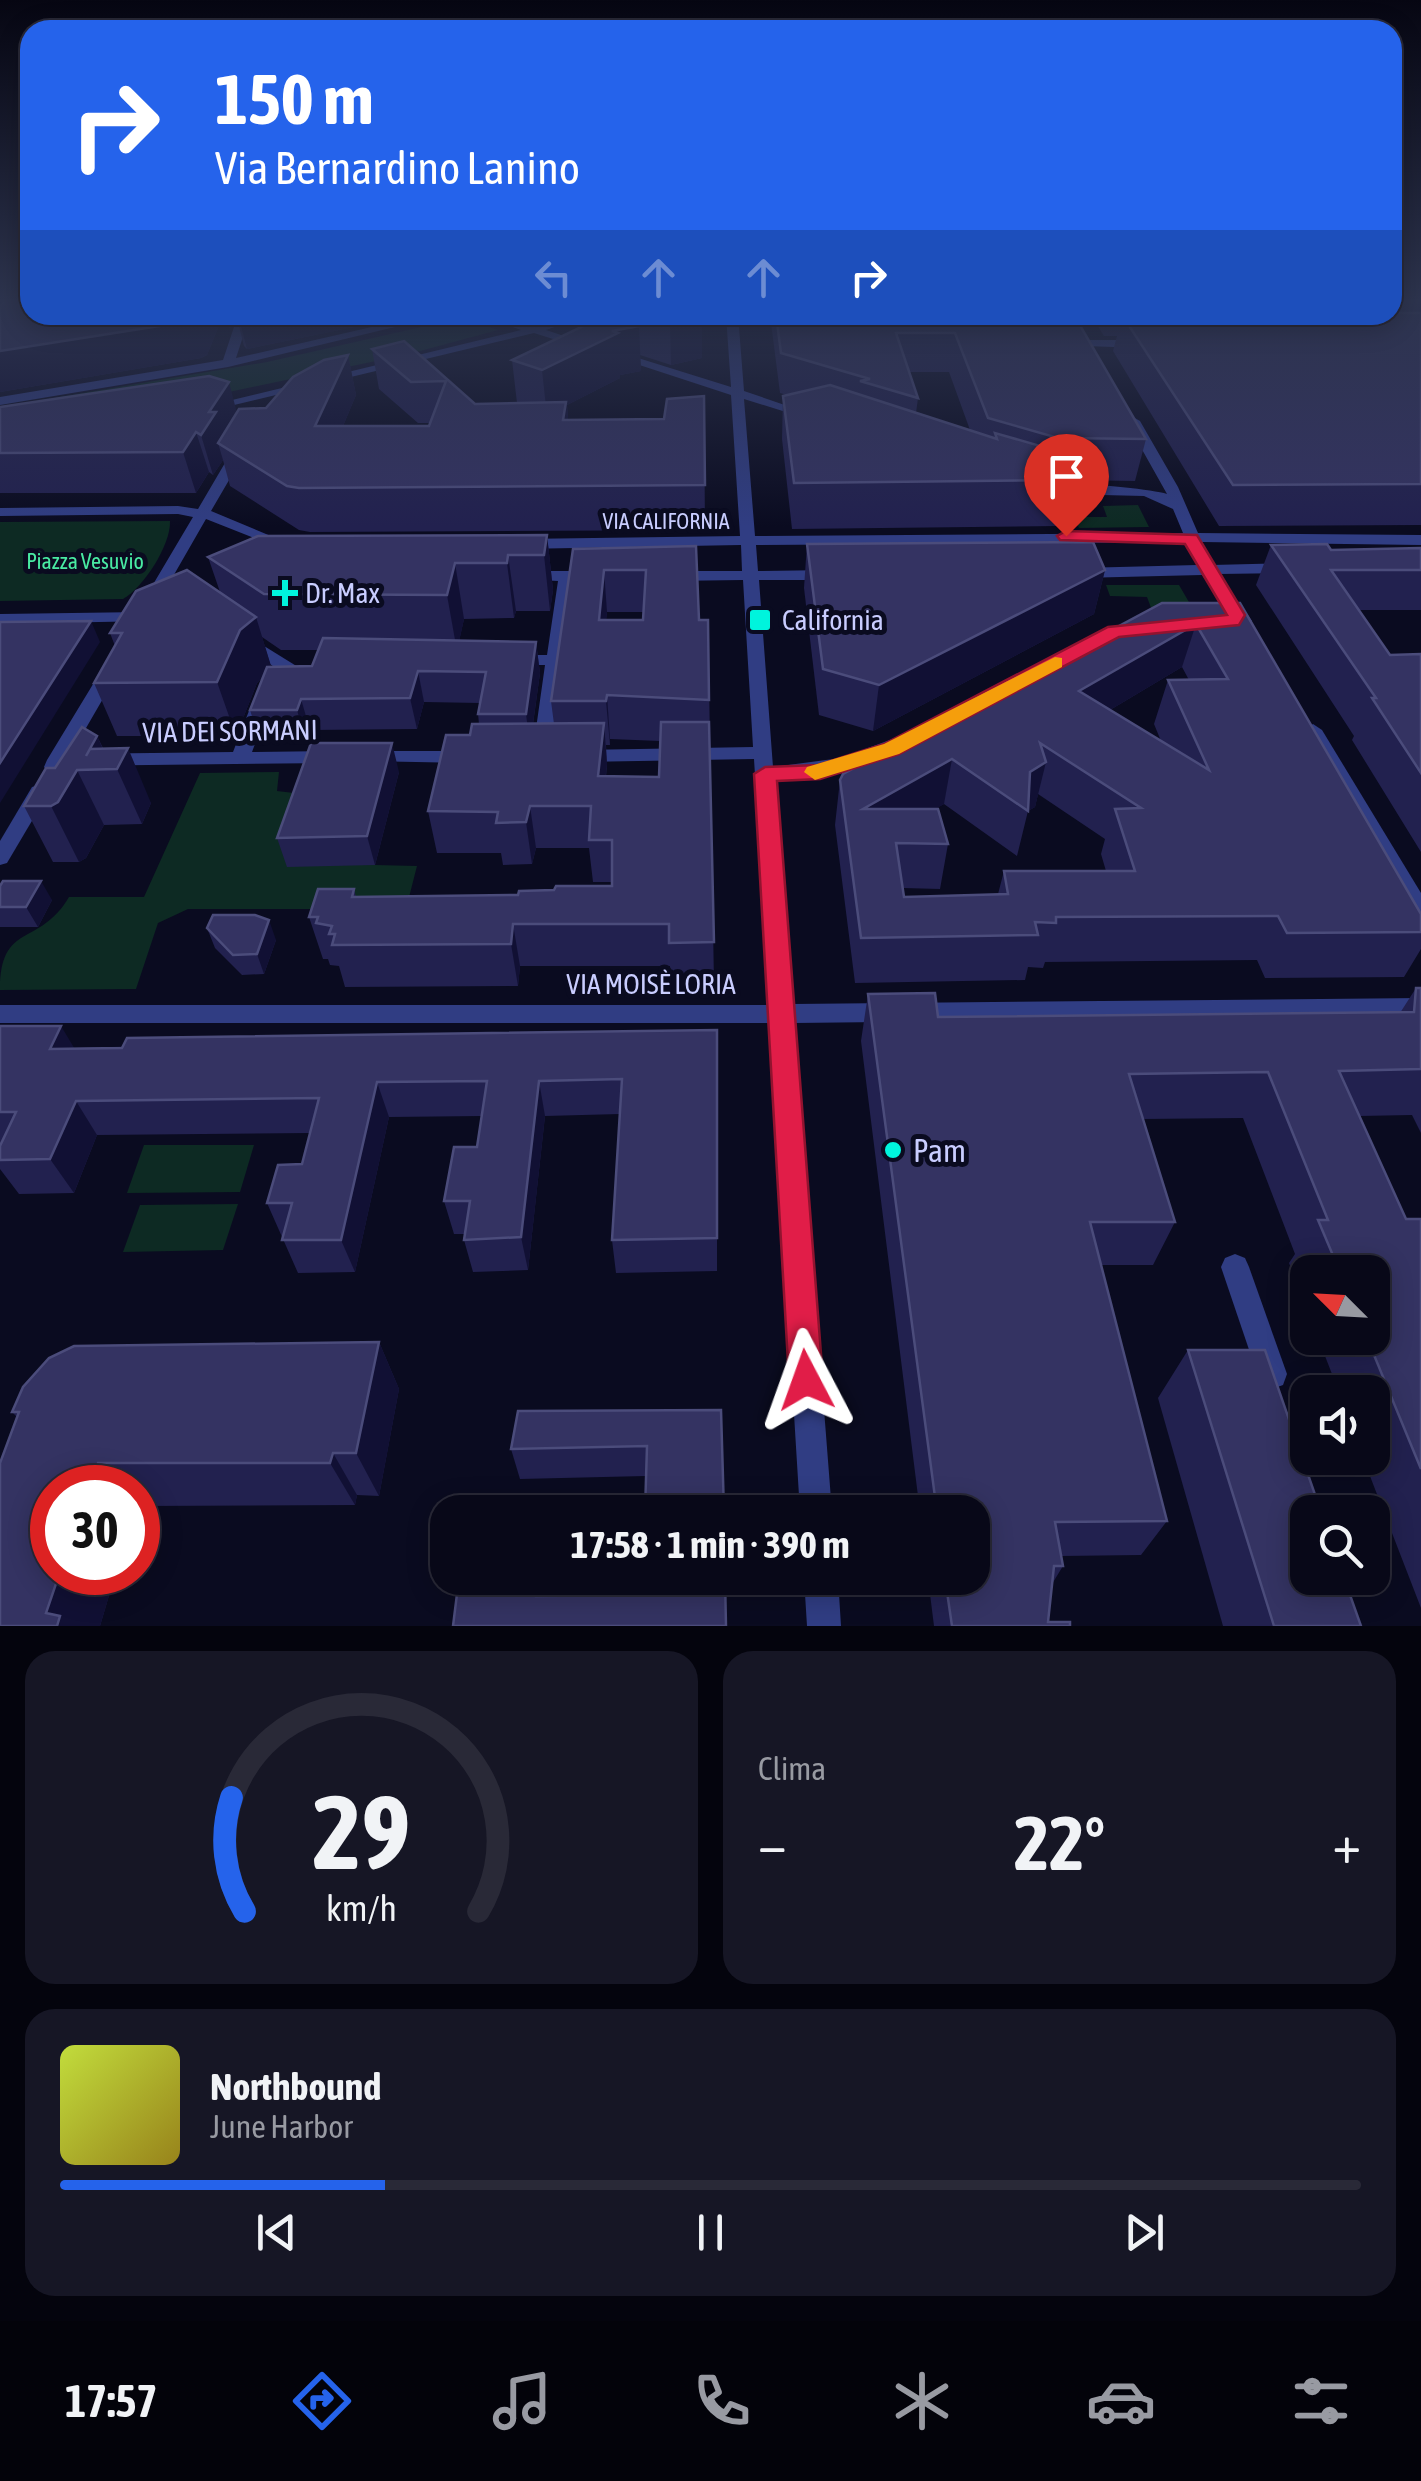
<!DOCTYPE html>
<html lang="it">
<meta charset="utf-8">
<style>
body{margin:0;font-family:"Asap Condensed",sans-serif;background:#161625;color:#f1f3f6;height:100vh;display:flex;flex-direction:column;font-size:38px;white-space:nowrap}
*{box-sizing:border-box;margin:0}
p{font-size:32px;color:#989aa2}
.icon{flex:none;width:55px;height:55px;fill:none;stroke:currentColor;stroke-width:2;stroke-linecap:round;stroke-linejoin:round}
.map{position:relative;height:1626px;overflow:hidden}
.side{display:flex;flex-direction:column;gap:25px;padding:25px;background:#04040d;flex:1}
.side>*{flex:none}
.guide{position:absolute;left:20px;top:20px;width:1382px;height:305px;border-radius:30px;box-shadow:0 5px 25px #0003,0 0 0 2px #292937;background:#2563eb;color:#fff;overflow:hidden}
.needle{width:65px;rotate:294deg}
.controls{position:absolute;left:1290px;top:1255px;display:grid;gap:20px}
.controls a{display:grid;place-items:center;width:100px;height:100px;border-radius:20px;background:#080818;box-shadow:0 5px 25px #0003,0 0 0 2px #292937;font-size:50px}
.speed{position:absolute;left:30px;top:1465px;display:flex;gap:20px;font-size:50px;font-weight:700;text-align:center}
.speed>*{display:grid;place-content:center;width:130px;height:130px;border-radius:50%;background:#080818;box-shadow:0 5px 25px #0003,0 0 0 2px #292937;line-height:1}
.speed .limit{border:15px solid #d22;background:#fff;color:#111}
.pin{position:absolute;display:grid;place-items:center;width:85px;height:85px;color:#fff;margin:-102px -42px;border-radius:50% 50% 50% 0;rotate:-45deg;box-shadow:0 0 10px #0007}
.pin .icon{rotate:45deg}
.me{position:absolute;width:110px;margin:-55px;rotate:356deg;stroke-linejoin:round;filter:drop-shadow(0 0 8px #0008)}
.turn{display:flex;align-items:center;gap:35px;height:210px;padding:0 30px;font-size:45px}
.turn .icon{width:130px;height:130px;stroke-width:2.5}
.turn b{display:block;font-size:70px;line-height:85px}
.lanes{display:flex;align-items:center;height:95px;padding:0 30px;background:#0003;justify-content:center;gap:50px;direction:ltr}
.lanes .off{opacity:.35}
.big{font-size:75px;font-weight:700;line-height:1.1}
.side .tile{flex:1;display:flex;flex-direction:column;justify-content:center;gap:15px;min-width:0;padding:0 35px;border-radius:30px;background:#161625}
.side .dial{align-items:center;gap:0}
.dial svg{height:260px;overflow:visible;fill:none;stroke:#292937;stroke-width:7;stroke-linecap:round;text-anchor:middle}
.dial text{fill:#f1f3f6;stroke:none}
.song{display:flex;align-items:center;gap:30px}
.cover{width:120px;height:120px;border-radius:15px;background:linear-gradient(135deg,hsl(70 70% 55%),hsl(50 70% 35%))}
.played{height:10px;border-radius:5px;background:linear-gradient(90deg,#2563eb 25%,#292937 25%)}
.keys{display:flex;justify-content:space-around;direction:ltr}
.heat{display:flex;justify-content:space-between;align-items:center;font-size:55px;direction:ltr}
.side .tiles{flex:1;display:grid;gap:25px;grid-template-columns:1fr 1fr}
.tile:last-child{grid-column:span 2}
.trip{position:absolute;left:430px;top:1495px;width:560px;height:100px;border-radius:30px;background:#080818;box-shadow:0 5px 25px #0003,0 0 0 2px #292937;font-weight:700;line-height:100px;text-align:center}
.tabs{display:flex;height:160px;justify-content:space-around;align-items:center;background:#03030a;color:#989aa2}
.tabs .icon{width:70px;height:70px}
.tabs .current{color:#2563eb}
.tabs b{font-size:45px;color:#f1f3f6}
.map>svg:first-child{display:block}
.green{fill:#0d2a23}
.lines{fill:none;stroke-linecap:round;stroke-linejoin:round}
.minor{fill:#303d83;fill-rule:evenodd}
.wall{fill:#22214f;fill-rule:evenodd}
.shaded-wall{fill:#111034}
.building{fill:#343362;stroke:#4b4c7b;stroke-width:2.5;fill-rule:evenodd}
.route{fill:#e11d48;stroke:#92132f;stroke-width:2.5}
.slow{fill:#f59e0b}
.poi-dot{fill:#00f4dd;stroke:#0a0b20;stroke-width:4}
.labels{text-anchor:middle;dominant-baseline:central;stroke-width:10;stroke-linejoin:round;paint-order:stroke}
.far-street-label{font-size:22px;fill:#c9cdff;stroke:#0a0b20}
.far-park-label{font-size:22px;fill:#49eaa3;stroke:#0a0b20}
.poi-label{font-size:28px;fill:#c9cdff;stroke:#0a0b20;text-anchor:start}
.street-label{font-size:28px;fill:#c9cdff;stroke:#0a0b20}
.near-poi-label{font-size:32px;fill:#c9cdff;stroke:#0a0b20;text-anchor:start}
</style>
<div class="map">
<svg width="1421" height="1626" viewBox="0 0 1421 1626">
<rect width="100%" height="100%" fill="#0a0b20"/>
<g class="green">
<polygon points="461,318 498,330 409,354 186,401 0,431 0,407 267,362"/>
<polygon points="1138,505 1149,527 1079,528 1074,517 1107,517 1103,506"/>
<path d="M170,521C171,545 143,588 123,599L0,601V522Z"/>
<polygon points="1106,585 1179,585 1193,609 1153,613 1147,597 1110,596"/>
<path d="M279,772L277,791L311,795L375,865L417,866L406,909H188L158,923L136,989L0,990C0,921 39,948 69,897H144L200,773Z"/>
<polygon points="144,1145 254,1145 240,1192 127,1193"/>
<polygon points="238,1204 223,1250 123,1252 140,1205"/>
</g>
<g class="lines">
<g class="minor">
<polygon points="238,315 250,315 236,358 424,315 445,315 228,367 0,405 0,397 223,360"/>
<path d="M479,315C499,315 520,327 538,325C555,323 569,315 588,315L546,330L591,345L585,349L534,333L209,411L203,407L521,330Z"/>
<path d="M726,315H738L744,391L811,414L805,418L744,399L755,536L1183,533L1173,509L1144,496L1060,494L1036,487C1048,479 1148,488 1167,494L1126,421L1133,417L1140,421L1178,487L1198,533L1421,535V545L1202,542L1212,565L1286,563L1294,568L1286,573L1218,574L1252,621L1244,626L1238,625L1202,575L1080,578L1072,573L1080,568L1197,565L1187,542L756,545L758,571L831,570L839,575L831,580H759L773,767L841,758L914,731L923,737C894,767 815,778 774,780L792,1004L1421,998V1016L794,1023L832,1512H800L770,1023H0V1005H769L754,759L581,762L572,756L581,750L753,747L743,580L670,581L662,576L670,571H742L741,545L520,549L512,544L520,539L740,536L731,395L612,356L622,353L731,387Z"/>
<polygon points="1089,340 1142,340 1148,344 1142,348 1085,346 1083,344"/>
<polygon points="239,447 246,451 211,511 290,544 282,549 277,547 206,519 156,606 150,608 142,603 193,517 178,514 0,516 0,508 178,506 198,509 232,451"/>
<polygon points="525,571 596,571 604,576 596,581 574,581 551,750 542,756 533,750 545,665 512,665 503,660 512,655 547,655 558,581 519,579 517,576"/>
<polygon points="143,612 149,613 149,621 0,624 0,614"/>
<polygon points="248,636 298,667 301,671 298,675 286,675 242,645 240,641"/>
<polygon points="110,666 119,671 71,754 233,752 254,698 263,692 272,698 252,752 332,751 342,757 332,763 64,766 61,771 47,771 44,767 47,760 101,671"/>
<polygon points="1313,724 1322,730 1421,893 1421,919 1413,917 1304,730"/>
<polygon points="371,751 467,751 477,757 467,763 364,761 361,757 364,753"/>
<polygon points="39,785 49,792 7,863 0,865 0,841 32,787"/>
<polygon points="1235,1254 1245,1258 1249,1267 1287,1374 1283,1385 1272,1389 1261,1385 1221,1267 1225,1258"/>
<polygon points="804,1578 838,1578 841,1626 807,1626"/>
</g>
</g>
<g class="wall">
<polygon points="0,299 30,315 400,315 399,317 384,320 377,318 378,322 247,349 244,346 236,315 230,328 222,318 207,355 201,358 0,392"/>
<polygon points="1392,299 1421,299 1421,525 1219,526 1113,351 1117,336 1104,336 1091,315 1392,315"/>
<polygon points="594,315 702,315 702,358 671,365 640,355 641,371 620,375 620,378 567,405 568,420 664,419 704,396 705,530 310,532 299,530 230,486 223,460 213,475 209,472 196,493 0,493 0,407 237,412 266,408 348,355 356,395 343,426 429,426 430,423 418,423 379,389 372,349 404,341 475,404 517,403 512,360 595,320"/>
<path d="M770,315H1074L1146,439L1135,481L1068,480L1058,526L792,529L782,439L783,396L787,395L780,393ZM909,372H949L970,430L916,413L918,398Z"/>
<path d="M547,535L553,590L550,611H516L514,618L464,619L459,641L536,642L540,673L533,724H554L551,701L573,549L696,546L699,620H708L714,984L670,985V966H520L518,986L345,987L339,966L330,965L328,959H323L309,917L354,889L356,897L518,895L554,890L612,886V882H593L589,848H536L532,864L503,865L501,853H437L428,811L470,735L479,724L478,714L480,703L424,702L417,729L310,730L306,742H260L250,710L263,677L257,683L236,736H117L94,683L115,646L110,633L220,592L208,557ZM607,612H643V620H606ZM262,637L281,650H319L312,666L271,667ZM610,739L660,741L659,777H606L607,764L606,745H610Z"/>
<polygon points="807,544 1105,570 1094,614 873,731 819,715 804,588"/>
<polygon points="1271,545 1331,550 1421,548 1421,610 1359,610 1390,655 1421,654 1421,852 1352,740 1354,736 1256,585"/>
<path d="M1240,603L1421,914V949L1404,977L1265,978L1257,960L1045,962L1043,968L1028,967L1025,980L855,983L835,825L840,780ZM1182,667L1189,680H1168L1154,724L1161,741L1110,710ZM1038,794L1105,839L1101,854L1106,871H1004L998,894L904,897L903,888L940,889L948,844L934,809L944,804L1017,856L1028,811L1035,807Z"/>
<polygon points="97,736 103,748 151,803 142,824 104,825 86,858 79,862 53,862 24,806 55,768"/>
<polygon points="399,772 375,865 287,867 277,838"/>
<polygon points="0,886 52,900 38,927 0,927"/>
<polygon points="207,928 276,940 264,974 242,975 215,948"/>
<polygon points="1416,988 1421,988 1421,1133 1412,1115 1359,1116 1406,1219 1421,1219 1421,1608 1363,1458 1372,1458 1372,1392 1339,1392 1318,1338 1372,1338 1372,1272 1308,1272 1308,1311 1289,1263 1295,1254 1243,1118 1143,1119 1175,1222 1153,1265 1101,1265 1167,1521 1141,1555 1061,1556 1063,1566 1052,1584 1048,1622 1070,1626 934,1626 928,1578 972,1578 972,1512 920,1512 861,1041 868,994 938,1017 1400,1013"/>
<polygon points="0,1026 74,1048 717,1030 717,1271 616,1273 612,1240 620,1114 545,1116 528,1270 473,1272 464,1240 465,1234 454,1234 444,1201 477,1147 482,1116 389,1117 355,1272 298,1273 267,1203 302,1164 310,1133 97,1135 74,1193 19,1194 0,1169"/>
<polygon points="379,1342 399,1389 379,1496 357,1495 355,1505 138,1506 138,1488 52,1488 116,1572 100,1626 0,1626 17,1417 12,1412"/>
<polygon points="1188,1350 1361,1626 1223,1626 1158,1398"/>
<polygon points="721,1410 646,1476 520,1479 511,1449"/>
</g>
<g class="shaded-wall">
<polygon points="197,315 221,315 222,318 207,355 201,358 0,392 0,351"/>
<polygon points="226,315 236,315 230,328"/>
<polygon points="238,315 377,315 378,322 247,349"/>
<polygon points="383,315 400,315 399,317 384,320"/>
<polygon points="609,315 622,315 622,329 639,326 641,371 620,375 620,378 567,405 570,444 547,416 542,370 610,337"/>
<polygon points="702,315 702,358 671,365 670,322"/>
<polygon points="348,355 356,395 325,469 315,426"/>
<polygon points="229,382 239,421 218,443 223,460 213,475 201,435 209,412"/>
<polygon points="196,432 209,472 196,493 183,452"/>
<polygon points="547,535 553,590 550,611 544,555"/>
<polygon points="508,555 516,611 514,618 507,563"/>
<polygon points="455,563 464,619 457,651 447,595"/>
<polygon points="604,570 607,612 602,663 599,620"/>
<polygon points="1105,570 1094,614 873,731 879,685"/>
<polygon points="256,617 272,669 257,683 236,736 217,682 240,630"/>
<polygon points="91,621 100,642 0,803 0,763"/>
<polygon points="1196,624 1182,667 1068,735 1079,691"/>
<polygon points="536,642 540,673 530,745 526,714"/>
<polygon points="418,671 424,702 417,729 410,698"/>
<polygon points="607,695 610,739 610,745 606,701"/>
<polygon points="301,699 310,730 306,742 297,710"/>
<polygon points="604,723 607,764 601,818 598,776"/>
<polygon points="97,736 112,769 86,756"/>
<polygon points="392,743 399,772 375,865 367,836"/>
<polygon points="128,748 151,803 142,824 117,769"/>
<polygon points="952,759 944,804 858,854 863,809"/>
<polygon points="1046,762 1035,807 1028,811 1030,772"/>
<polygon points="77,770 104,825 86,858 79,862 51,806"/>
<polygon points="530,806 536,848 532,864 526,822"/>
<polygon points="41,881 52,900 38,927 26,907"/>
<polygon points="269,920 276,940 264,974 257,954"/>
<polygon points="513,924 520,966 518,986 511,944"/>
<polygon points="61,1026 82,1061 50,1049"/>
<polygon points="539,1081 545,1116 528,1270 521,1237"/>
<polygon points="377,1082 389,1117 355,1272 341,1240"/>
<polygon points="76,1101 97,1135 74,1193 50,1159"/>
<polygon points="379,1342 399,1389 379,1496 356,1453"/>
<polygon points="333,1453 357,1495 355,1505 330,1463"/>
<polygon points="98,1463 121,1488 89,1488"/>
<polygon points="60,1572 116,1572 100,1626 57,1626 46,1613"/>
<polygon points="537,1578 548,1578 544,1622 536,1596"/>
</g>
<g class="building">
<polygon points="7,299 30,299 30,315 197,315 196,318 191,321 0,351 0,306"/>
<rect x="1392" y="299" width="29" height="2"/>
<polygon points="1392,313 1421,313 1421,484 1233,485 1122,315 1392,315"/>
<polygon points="646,315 702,315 670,322"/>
<polygon points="776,315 1074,315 1146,439 1058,438 988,418 955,333 896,333 918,398 860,381 870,379 781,353"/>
<polygon points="604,316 639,326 612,331 618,333 542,370 512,360"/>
<polygon points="404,341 475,404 566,402 563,420 664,419 667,399 704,396 705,485 299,488 287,486 218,443 239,409 266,408 293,377 324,360 348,355 315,426 429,426 446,381 411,382 372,349"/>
<polygon points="209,376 229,382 209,412 216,412 201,435 196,432 183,452 0,453 0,407"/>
<polygon points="830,385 997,439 995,433 1054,450 1068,480 794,483 783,396"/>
<polygon points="547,535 544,555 508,555 507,563 455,563 447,595 264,594 208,557 258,536"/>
<polygon points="1093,542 1105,570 879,685 823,669 807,544"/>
<polygon points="1327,544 1331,550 1421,548 1421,570 1331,570 1390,655 1421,654 1421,773 1372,698 1376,698 1271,545"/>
<path d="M696,546L699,620H708L709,700L607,695L606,701H551L573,549ZM604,570H646L643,620H599Z"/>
<polygon points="187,570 256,617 240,630 217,682 94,683 122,633 110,633 136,591"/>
<path d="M1162,603H1240L1421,914V932L1287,933L1278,916L1056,917V923L1035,922L1038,935L861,938L840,780L843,774ZM1196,624L1228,679L1168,680L1209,770L1079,691ZM1040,743L1141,808L1115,809L1135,871H1004L1008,894L904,897L896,843L948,844L938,809H863L952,759L1028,811L1030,772L1046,762Z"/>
<polygon points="91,621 0,763 0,622"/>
<polygon points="323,638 536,642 526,714 478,714 486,672 418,671 410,698 301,699 297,710 250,710 267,667 312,666"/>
<polygon points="661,722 709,722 714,942 669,943 669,924 513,924 511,944 332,945 335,934 329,934 332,926 316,923 318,917 309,917 318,889 354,889 352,897 518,895 519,891 554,890 556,886 612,886 612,840 589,840 591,806 530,806 526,822 496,823 498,812 428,811 446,735 470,735 472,724 604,723 598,776 659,777"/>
<polygon points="82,727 97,736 86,756 90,749 128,748 117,769 77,770 58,802 51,806 24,806 46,768 55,768"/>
<polygon points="311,743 392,743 367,836 277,838"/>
<polygon points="3,881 41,881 26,907 0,907 0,886"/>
<polygon points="213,915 255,915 269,920 257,954 233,955 207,928"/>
<polygon points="1416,988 1421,988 1421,1069 1339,1071 1406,1219 1421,1219 1421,1469 1367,1338 1372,1338 1372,1272 1340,1272 1318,1220 1328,1220 1268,1072 1129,1074 1175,1222 1090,1222 1167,1521 1055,1522 1063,1566 1054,1566 1048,1622 1070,1622 1070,1626 952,1626 945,1578 972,1578 972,1512 937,1512 868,994 935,993 938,1017 1414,1012"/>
<polygon points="0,1026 61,1026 50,1049 122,1048 127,1038 717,1030 717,1238 612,1240 622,1079 539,1081 521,1237 464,1240 470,1201 444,1201 454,1147 477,1147 487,1081 377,1082 341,1240 282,1240 292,1203 267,1203 278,1165 302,1164 319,1098 76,1101 50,1159 0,1160 0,1146 16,1112 0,1112"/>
<polygon points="379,1342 356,1453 333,1453 330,1463 98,1463 89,1488 52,1488 52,1572 60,1572 46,1613 60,1616 57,1626 0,1626 0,1463 19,1412 12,1412 23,1387 49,1358 74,1346"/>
<polygon points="1188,1350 1265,1350 1321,1512 1308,1512 1308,1578 1344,1578 1361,1626 1274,1626"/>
<polygon points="721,1410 724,1512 645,1512 647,1446 511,1449 518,1411"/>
<polygon points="543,1505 542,1512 467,1512 467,1508"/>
<polygon points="459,1578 537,1578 536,1596 643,1595 644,1578 725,1578 726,1626 453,1626"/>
</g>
<linearGradient id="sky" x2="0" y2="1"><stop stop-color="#060612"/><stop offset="0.57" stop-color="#2d344e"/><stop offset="1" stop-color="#2d344e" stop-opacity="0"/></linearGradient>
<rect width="1421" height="527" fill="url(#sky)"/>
<polygon class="route" points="1066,531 1197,535 1245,615 1239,625 1119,637 899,754 820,779 777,781 823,1380 818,1392 806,1397 794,1392 789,1380 754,774 765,767 818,765 884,744 1108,627 1227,615 1185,544 1060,540 1057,536"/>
<polygon class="slow" points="1055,657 1062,658 1062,667 899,754 815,780 804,772 807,767 884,744"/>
<g class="poi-dot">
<path d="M280 578h10v10h10v10h-10v10h-10v-10h-10v-10h10z"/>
<rect x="748" y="608" width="24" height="24" rx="5"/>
<circle cx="893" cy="1150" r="10"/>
</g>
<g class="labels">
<g class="far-street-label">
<text x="666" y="521">VIA CALIFORNIA</text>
</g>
<g class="far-park-label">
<text x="85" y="561">Piazza Vesuvio</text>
</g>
<g class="poi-label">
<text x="305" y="593">Dr. Max</text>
<text x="782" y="620">California</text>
</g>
<g class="street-label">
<text transform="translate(230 731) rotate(-1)">VIA DEI SORMANI</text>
<text x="651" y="984">VIA MOISÈ LORIA</text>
</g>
<g class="near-poi-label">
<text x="913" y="1150">Pam</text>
</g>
</g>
</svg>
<div class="controls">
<a><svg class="needle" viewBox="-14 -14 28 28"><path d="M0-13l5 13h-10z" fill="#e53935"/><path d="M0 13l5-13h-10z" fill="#989aa2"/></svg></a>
<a><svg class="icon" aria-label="sound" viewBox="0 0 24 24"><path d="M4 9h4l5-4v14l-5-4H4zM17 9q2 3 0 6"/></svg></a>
<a><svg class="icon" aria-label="search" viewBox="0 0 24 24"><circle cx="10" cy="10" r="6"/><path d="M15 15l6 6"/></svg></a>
</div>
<div class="speed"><div class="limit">30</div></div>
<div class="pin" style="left:1066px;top:536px;background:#d93025"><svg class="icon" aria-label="arrive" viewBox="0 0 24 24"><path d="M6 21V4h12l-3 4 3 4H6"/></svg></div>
<svg class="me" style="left:806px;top:1380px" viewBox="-20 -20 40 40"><path d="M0-17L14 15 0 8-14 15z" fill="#e11d48" stroke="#fff" stroke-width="4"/></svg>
<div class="trip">17:58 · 1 min · 390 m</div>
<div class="guide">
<div class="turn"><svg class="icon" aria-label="right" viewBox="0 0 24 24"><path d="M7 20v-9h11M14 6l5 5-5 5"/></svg><div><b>150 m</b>Via Bernardino Lanino</div></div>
<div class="lanes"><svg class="icon off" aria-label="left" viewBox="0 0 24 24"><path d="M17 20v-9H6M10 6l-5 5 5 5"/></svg><svg class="icon off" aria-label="ahead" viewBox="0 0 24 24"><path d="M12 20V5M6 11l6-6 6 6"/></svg><svg class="icon off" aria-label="ahead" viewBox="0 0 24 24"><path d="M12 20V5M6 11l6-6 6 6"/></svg><svg class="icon" aria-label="right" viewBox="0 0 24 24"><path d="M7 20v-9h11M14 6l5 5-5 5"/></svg></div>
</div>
</div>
<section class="side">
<div class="tiles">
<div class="tile dial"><svg viewBox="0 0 100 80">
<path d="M14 69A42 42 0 1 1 86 69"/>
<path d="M14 69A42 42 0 0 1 10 34" stroke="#2563eb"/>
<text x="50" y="56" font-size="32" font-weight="700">29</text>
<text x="50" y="72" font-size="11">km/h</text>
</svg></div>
<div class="tile"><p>Clima</p>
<div class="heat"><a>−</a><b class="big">22°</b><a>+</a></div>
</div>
<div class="tile">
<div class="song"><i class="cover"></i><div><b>Northbound</b><p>June Harbor</p></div></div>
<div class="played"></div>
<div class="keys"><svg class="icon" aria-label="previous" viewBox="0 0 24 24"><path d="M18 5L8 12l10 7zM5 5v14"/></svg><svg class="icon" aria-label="pause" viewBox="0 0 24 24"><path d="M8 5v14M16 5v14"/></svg><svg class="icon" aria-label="next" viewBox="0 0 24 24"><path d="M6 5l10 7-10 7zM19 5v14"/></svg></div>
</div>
</div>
</section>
<nav class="tabs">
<b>17:57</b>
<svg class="icon current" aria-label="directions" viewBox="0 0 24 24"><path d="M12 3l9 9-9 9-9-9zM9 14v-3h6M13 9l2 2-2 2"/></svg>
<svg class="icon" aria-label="music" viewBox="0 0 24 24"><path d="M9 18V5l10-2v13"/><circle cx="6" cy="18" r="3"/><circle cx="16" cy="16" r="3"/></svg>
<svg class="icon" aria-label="phone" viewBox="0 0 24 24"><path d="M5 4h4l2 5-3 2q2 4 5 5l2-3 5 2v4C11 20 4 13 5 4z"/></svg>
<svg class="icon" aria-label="climate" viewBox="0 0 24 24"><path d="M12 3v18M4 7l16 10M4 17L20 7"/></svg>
<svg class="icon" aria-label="car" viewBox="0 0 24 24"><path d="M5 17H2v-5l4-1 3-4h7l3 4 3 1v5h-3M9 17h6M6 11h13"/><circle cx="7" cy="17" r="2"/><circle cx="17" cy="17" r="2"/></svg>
<svg class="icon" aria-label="filters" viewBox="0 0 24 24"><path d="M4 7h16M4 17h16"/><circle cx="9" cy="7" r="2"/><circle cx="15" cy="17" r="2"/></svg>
</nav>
